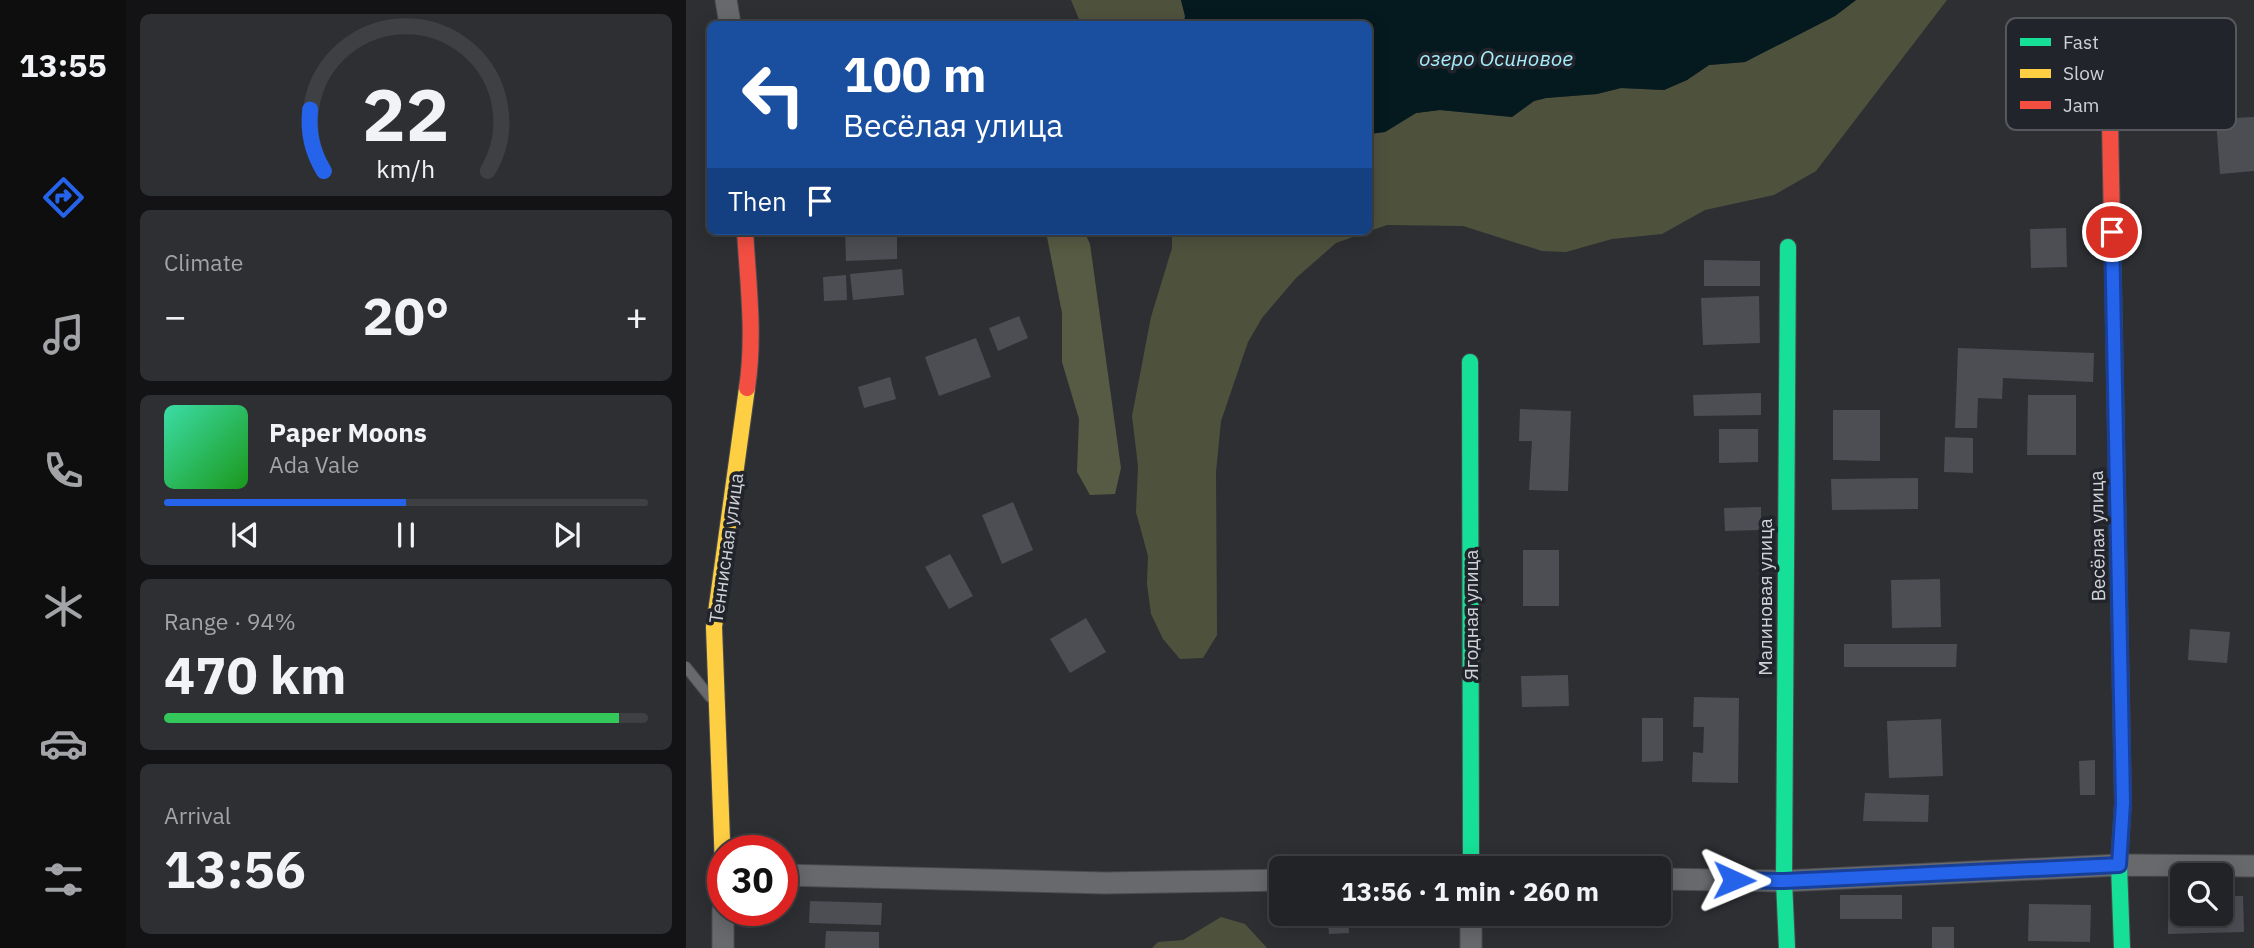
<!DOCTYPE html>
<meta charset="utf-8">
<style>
body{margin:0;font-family:"IBM Plex Sans",sans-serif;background:#2e2f32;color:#f1f3f6;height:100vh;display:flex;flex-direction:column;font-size:26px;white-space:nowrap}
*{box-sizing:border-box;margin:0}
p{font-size:23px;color:#a2a4a7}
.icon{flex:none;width:38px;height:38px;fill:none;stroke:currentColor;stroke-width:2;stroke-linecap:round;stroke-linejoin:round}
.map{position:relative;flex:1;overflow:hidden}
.drawer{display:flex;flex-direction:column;gap:14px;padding:14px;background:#131315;width:560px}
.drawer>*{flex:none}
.banner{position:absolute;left:21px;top:21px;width:665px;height:214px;border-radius:10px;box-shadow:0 4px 18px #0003,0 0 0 2px #3f4043;background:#1a4fa0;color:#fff;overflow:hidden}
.tools{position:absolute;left:1484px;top:863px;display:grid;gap:14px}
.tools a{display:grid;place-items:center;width:63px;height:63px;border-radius:10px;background:#222326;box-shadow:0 4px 18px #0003,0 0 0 2px #3f4043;font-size:35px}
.speed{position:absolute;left:21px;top:835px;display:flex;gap:14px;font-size:35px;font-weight:700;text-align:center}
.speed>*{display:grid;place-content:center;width:91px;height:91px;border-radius:50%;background:#222326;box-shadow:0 4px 18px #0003,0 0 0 2px #3f4043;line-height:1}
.speed .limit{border:10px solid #d22;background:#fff;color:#111}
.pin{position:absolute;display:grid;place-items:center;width:60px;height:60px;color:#fff;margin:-30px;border:4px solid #fff;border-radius:50%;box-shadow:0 2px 7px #0007}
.me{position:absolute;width:77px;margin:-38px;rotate:91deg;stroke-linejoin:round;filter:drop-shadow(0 0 5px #0008)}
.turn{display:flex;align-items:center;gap:24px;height:147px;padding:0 21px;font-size:32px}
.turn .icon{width:91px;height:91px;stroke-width:2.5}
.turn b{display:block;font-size:49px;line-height:60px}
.then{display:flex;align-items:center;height:66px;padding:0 21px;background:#0003;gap:14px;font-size:26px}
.big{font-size:52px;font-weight:800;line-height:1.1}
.drawer .card{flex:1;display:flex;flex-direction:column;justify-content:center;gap:10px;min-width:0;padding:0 24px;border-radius:10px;background:#2e2f32}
.drawer .dial{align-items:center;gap:0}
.dial svg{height:182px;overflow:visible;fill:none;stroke:#3f4043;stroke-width:7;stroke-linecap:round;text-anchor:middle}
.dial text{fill:#f1f3f6;stroke:none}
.song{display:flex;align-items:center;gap:21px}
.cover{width:84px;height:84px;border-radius:10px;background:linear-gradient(135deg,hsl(160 70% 55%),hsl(120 70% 35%))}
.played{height:7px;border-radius:4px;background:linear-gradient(90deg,#2563eb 50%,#3f4043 50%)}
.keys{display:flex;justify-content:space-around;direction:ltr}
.heat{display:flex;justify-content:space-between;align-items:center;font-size:38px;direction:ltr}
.charge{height:10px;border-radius:5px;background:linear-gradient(90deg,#34c759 94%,#3f4043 0)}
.trip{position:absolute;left:583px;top:856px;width:402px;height:70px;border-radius:10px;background:#222326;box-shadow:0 4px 18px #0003,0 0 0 2px #3f4043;font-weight:800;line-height:70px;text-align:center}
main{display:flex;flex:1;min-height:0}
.dock{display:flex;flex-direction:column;width:126px;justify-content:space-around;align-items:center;background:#0e0e0f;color:#a2a4a7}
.dock .icon{width:49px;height:49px}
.dock .current{color:#2563eb}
.dock b{font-size:32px;color:#f1f3f6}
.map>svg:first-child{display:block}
.green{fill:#4e523d}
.forest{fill:#575b43}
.water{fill:#041a1f}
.building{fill:#4d4d54}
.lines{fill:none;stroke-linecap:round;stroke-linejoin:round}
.lane-casing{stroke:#4b4c4f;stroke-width:12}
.street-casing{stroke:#4b4c4f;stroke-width:23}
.fast-casing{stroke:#4b4c4f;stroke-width:18}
.slow-casing{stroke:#4b4c4f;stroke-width:18}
.jam-casing{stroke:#4b4c4f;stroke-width:18}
.lane{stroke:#68696c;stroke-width:10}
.street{stroke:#68696c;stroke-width:21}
.fast{stroke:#16e098;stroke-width:16}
.slow{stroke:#ffcf43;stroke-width:16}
.jam{stroke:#f24e42;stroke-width:16}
.route-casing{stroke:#184099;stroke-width:18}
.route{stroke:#2563eb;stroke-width:12}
.labels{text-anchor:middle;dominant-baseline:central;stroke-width:7;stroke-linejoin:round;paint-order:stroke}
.street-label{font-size:19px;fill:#d0d2d6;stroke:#22242b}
.water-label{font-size:21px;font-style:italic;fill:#a5effd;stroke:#22242b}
.key{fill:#22242b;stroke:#56585e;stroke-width:2}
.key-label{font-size:19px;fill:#d0d2d6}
</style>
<main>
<nav class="dock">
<b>13:55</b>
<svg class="icon current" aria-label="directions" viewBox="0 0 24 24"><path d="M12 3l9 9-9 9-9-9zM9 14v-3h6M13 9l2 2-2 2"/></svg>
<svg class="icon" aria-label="music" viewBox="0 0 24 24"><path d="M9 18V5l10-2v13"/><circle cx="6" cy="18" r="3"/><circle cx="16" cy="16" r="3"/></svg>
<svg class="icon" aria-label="phone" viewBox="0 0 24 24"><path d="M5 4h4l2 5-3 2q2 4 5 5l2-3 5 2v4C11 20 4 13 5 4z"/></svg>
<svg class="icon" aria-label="climate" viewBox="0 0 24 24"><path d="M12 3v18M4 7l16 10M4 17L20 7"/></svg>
<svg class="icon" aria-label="car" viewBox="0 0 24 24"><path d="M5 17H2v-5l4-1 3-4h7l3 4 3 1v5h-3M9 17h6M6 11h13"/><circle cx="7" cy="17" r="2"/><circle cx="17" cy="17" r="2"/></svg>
<svg class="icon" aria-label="filters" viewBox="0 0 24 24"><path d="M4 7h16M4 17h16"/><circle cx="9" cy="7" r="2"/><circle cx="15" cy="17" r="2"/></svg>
</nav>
<section class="drawer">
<div class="card dial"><svg viewBox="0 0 100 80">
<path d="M14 69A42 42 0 1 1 86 69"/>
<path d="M14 69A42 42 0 0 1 8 42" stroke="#2563eb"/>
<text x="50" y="56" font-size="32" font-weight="700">22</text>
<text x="50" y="72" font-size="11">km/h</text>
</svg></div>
<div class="card"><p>Climate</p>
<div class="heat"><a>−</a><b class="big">20°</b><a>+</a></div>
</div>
<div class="card">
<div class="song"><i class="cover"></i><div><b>Paper Moons</b><p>Ada Vale</p></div></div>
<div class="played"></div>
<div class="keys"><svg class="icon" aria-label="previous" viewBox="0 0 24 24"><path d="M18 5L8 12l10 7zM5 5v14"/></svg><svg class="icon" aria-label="pause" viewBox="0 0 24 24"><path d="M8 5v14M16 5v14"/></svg><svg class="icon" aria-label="next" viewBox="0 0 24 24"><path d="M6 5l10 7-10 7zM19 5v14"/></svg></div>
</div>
<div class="card"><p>Range · 94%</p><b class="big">470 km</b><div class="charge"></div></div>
<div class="card"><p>Arrival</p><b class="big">13:56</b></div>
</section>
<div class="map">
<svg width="1568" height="948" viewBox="0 0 1568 948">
<rect width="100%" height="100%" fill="#2e2f33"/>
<g class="green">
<polygon points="385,0 495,0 499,16 498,24 395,24"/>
<polygon points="1170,0 1261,0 1130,171 1088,195 1019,210 976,234 926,239 880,252 856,251 777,226 701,225 650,243 610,278 576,318 562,342 535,421 530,472 531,635 517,658 494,659 477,639 465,614 461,584 462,556 450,512 452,466 446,416 465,317 486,248 486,231 682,231 683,134 699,132 730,113 754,110 826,117 848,101 860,98 911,94 935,88 978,90 1001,80 1023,65 1059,62 1149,16"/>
<polygon points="535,917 559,924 581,948 466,948 472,942 497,940"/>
</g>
<polygon class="forest" points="364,231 398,231 404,244 435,468 429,494 404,495 391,472 393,419 376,362 376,313 361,237"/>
<polygon class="water" points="495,0 1170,0 1149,16 1059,62 1023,65 1001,80 978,90 935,88 911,94 860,98 848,101 826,117 754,110 730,113 699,132 683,134 682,24 498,24 499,16"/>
<g class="building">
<polygon points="1568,117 1568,171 1534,174 1530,119"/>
<polygon points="1380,228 1381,267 1345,268 1344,229"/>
<polygon points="159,231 211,231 211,259 160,261"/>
<polygon points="1018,260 1074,261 1074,286 1018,286"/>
<polygon points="216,269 218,295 167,300 164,274"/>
<polygon points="160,275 161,300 138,301 137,277"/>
<polygon points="1073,296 1074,343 1017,345 1015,298"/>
<polygon points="333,316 342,338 312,351 303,328"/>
<polygon points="290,338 305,377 253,396 239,357"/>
<polygon points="1272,348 1408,353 1407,382 1317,378 1316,399 1292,398 1291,428 1269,428"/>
<polygon points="204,377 210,399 178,408 172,387"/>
<polygon points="1075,393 1075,415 1008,416 1007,395"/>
<polygon points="1342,395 1390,395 1390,455 1341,455"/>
<polygon points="834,409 885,411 882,491 843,490 846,441 833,441"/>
<polygon points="1147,410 1194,410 1194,461 1147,460"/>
<polygon points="1033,429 1072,429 1072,462 1033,463"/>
<polygon points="1259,437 1287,438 1287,473 1258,472"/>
<polygon points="1232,478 1232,509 1146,510 1145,479"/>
<polygon points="327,502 347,550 316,564 296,515"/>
<polygon points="1075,507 1075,530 1039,531 1038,508"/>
<rect x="837" y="550" width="36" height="56"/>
<polygon points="264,554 287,596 263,609 239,567"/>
<polygon points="1254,579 1255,627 1206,628 1205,580"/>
<polygon points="400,618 420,652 384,673 364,639"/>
<polygon points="1504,629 1544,632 1541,663 1502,660"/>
<polygon points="1158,644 1271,644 1270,667 1158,667"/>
<polygon points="882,675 883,706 836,707 835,676"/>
<polygon points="1008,697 1053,698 1052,783 1006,782 1007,752 1017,753 1018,727 1007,727"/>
<polygon points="956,718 977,718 977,761 956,762"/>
<polygon points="1255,719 1257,776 1203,778 1201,721"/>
<polygon points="1409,760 1409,795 1394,795 1393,761"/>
<polygon points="1179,793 1243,795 1242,822 1177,821"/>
<rect x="1154" y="895" width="62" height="24"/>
<polygon points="1535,896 1557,896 1558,932 1482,934 1482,897 1496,897 1496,914 1535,914"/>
<polygon points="124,901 196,903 195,925 123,923"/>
<polygon points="1343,904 1405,905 1404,942 1342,941"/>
<polygon points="641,914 662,914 663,933 643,934"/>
<rect x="700" y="914" width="39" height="13"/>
<rect x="1246" y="927" width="22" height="21"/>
<polygon points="140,931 193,932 193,948 139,948"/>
</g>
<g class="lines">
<defs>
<polyline id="lane" points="0,667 24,697"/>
<g id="street">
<polyline points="40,0 44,24"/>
<polyline points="96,875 419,883 595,880"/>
<polyline points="973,879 1098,881 1433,865 1568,866"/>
<polyline points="785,914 785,948"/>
<polyline points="37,948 37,910"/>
</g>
<g id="fast">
<polyline points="784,362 785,868"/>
<polyline points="1430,433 1437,803 1433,865 1436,948"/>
<polyline points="1101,948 1098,881 1102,247"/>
</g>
<polyline id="slow" points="37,867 28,627 61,388"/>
<g id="jam">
<polyline points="1424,123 1430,433"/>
<path d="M59,231C62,283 69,336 61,388"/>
</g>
</defs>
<use href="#lane" class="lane-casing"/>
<use href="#street" class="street-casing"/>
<use href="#fast" class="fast-casing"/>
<use href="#slow" class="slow-casing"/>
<use href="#jam" class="jam-casing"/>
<use href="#lane" class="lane"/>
<use href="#street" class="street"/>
<use href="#fast" class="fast"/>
<use href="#slow" class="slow"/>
<use href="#jam" class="jam"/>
</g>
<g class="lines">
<defs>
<polyline id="route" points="1048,880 1098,881 1433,865 1437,803 1426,232"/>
</defs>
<use href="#route" class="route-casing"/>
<use href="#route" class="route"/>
</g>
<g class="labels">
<g class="street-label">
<text transform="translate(1411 536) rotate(-91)">Весёлая улица</text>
<text transform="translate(40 548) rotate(-82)">Теннисная улица</text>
<text transform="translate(1079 597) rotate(-90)">Малиновая улица</text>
<text transform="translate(785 615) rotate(-90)">Ягодная улица</text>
</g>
<g class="water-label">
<text x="810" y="58">озеро Осиновое</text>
</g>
</g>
<rect x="1320" y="18" width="230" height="112" rx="10" class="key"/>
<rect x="1334" y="38" width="31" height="8" fill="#16e098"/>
<rect x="1334" y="69" width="31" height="9" fill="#ffcf43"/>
<rect x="1334" y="101" width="31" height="8" fill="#f24e42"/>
<g class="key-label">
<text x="1377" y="49">Fast</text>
<text x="1377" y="80">Slow</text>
<text x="1377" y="112">Jam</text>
</g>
</svg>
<div class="tools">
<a><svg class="icon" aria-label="search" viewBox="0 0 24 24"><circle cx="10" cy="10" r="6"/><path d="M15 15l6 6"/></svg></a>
</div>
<div class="speed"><div class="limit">30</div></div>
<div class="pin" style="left:1426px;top:232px;background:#d93025"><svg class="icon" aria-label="arrive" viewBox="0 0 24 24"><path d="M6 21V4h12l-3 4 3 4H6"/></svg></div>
<svg class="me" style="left:1048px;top:880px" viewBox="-20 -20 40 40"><path d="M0-17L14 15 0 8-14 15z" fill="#2563eb" stroke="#fff" stroke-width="4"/></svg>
<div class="trip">13:56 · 1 min · 260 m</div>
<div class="banner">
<div class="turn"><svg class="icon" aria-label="left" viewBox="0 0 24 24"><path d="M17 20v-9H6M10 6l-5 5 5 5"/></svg><div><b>100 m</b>Весёлая улица</div></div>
<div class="then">Then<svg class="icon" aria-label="arrive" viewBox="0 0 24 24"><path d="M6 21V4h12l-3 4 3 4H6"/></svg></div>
</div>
</div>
</main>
